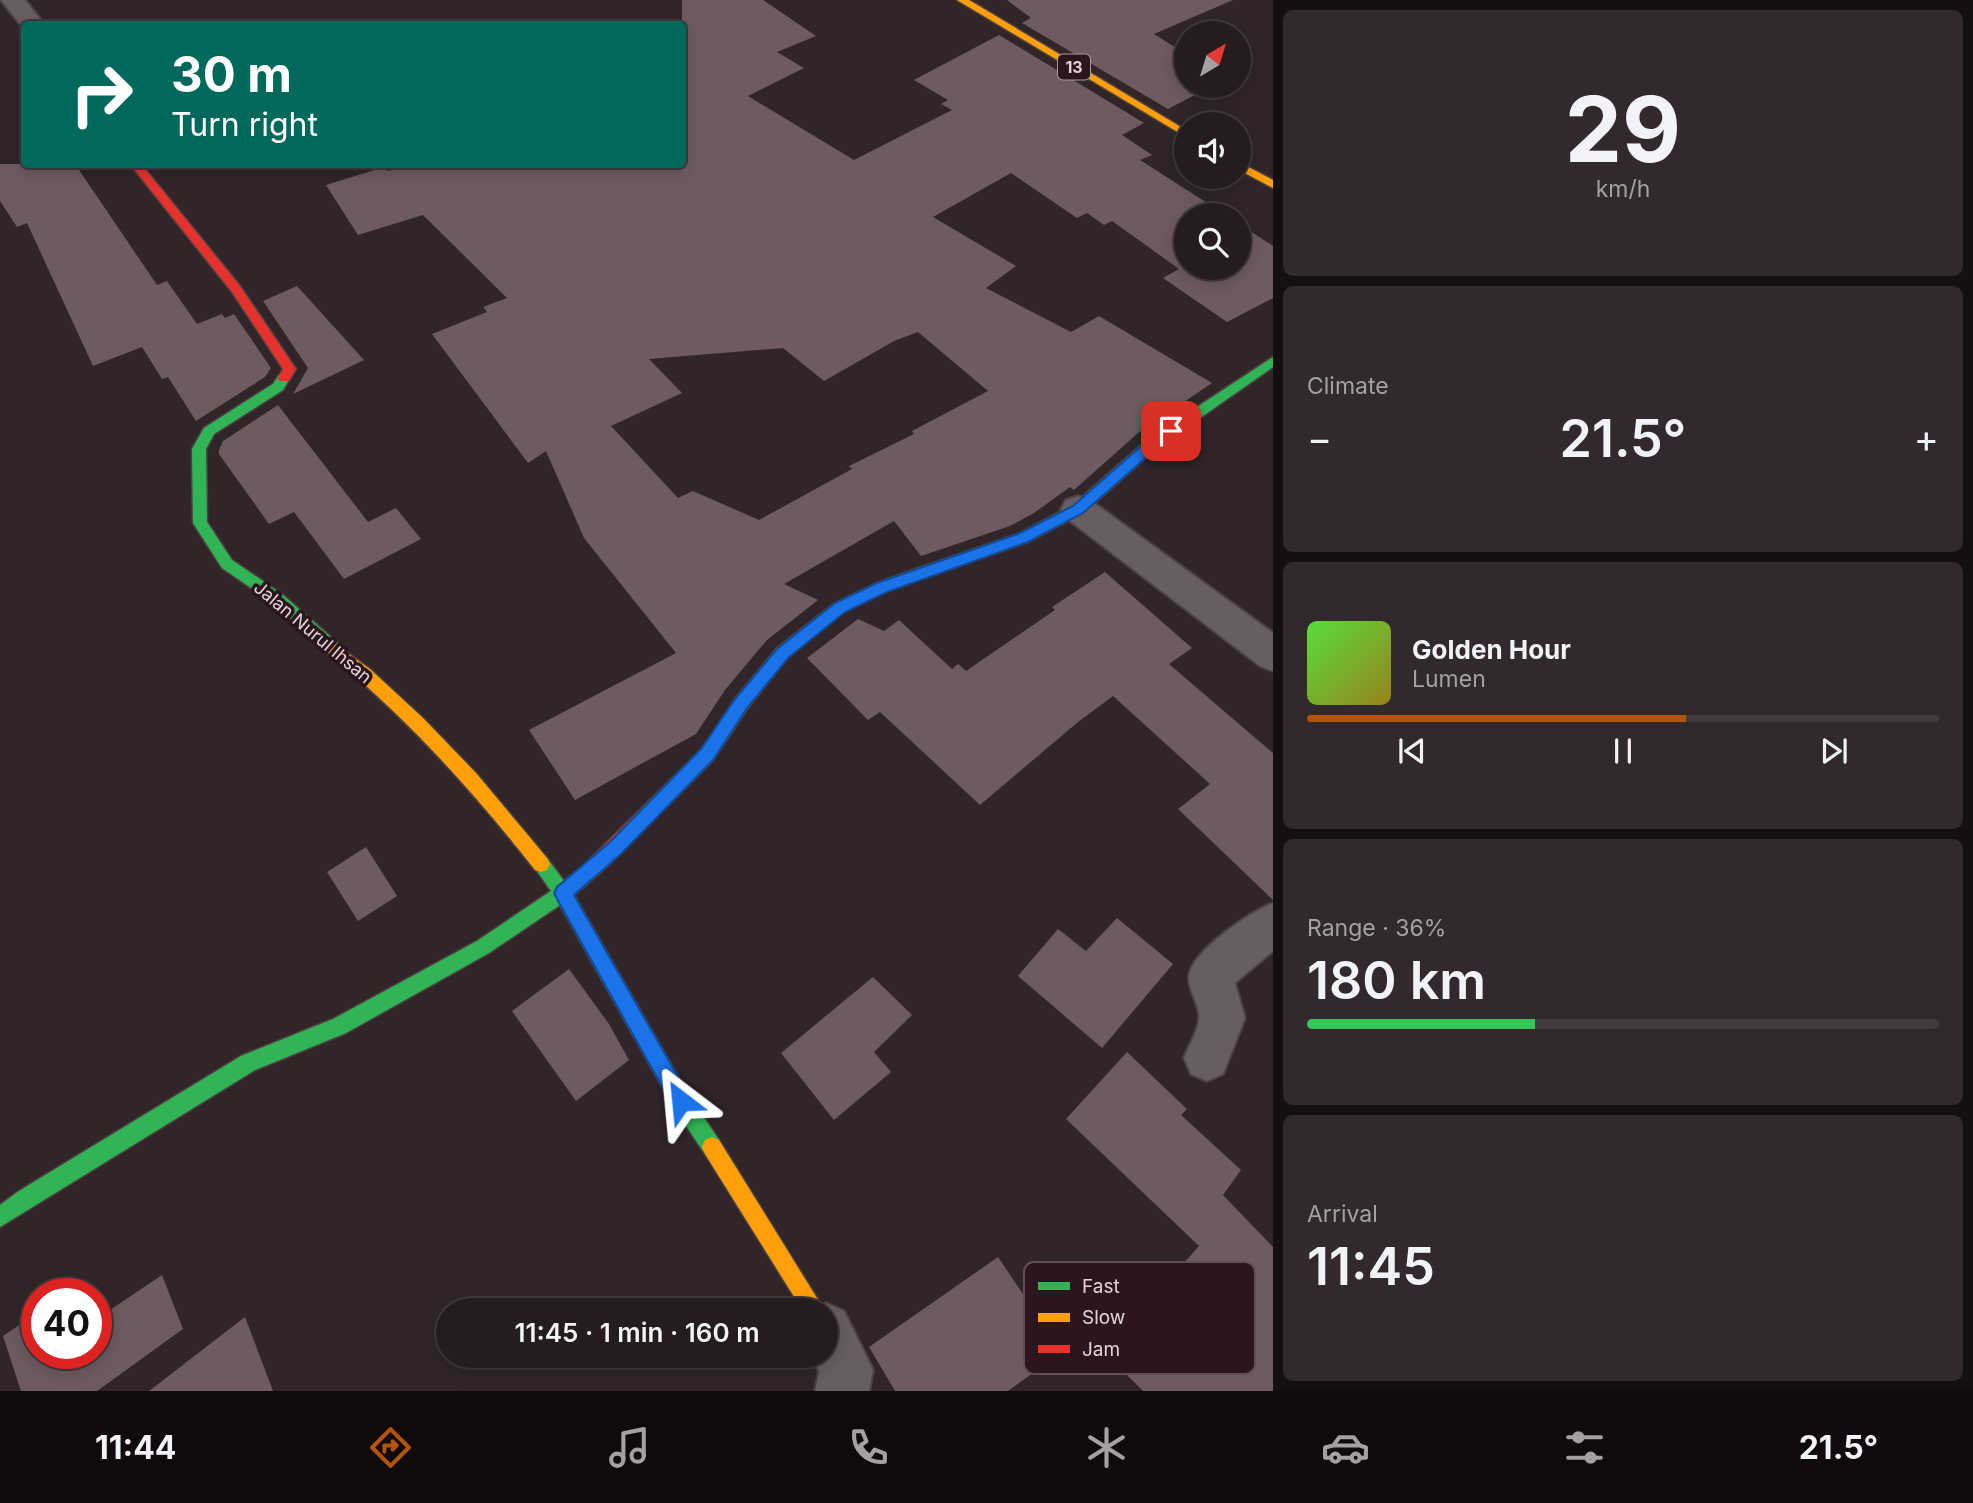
<!DOCTYPE html>
<meta charset="utf-8">
<style>
body{margin:0;font-family:Inter,sans-serif;background:#31292b;color:#f1f3f6;height:100vh;display:flex;flex-direction:column;font-size:26px;white-space:nowrap}
*{box-sizing:border-box;margin:0}
p{font-size:23px;color:#a3a1a4}
.icon{flex:none;width:38px;height:38px;fill:none;stroke:currentColor;stroke-width:2;stroke-linecap:round;stroke-linejoin:round}
.map{position:relative;flex:1;overflow:hidden}
.side{display:flex;flex-direction:column;gap:10px;padding:10px;background:#140f10;width:700px}
.side>*{flex:none}
.guide{position:absolute;left:21px;top:21px;width:665px;height:147px;border-radius:7px;box-shadow:0 4px 18px #0003,0 0 0 2px #423a3c;background:#00695c;color:#fff;overflow:hidden}
.needle{width:46px;rotate:38deg}
.buttons{position:absolute;left:1174px;top:21px;display:grid;gap:14px}
.buttons a{display:grid;place-items:center;width:77px;height:77px;border-radius:50%;background:#251c1e;box-shadow:0 4px 18px #0003,0 0 0 2px #423a3c;font-size:35px}
.speed{position:absolute;left:21px;top:1278px;display:flex;gap:14px;font-size:35px;font-weight:700;text-align:center}
.speed>*{display:grid;place-content:center;width:91px;height:91px;border-radius:50%;background:#251c1e;box-shadow:0 4px 18px #0003,0 0 0 2px #423a3c;line-height:1}
.speed .limit{border:10px solid #d22;background:#fff;color:#111}
.pin{position:absolute;display:grid;place-items:center;width:60px;height:60px;color:#fff;margin:-30px;border-radius:14px;box-shadow:0 4px 10px #0006}
.me{position:absolute;width:77px;margin:-38px;rotate:331deg;stroke-linejoin:round;filter:drop-shadow(0 0 5px #0008)}
.turn{display:flex;align-items:center;gap:24px;height:147px;padding:0 35px;font-size:32px}
.turn .icon{width:91px;height:91px;stroke-width:2.5}
.turn b{display:block;font-size:49px;line-height:60px}
.big{font-size:52px;font-weight:600;line-height:1.1}
.side .card{flex:1;display:flex;flex-direction:column;justify-content:center;gap:10px;min-width:0;padding:0 24px;border-radius:10px;background:#31292b}
.side .dial{align-items:center;gap:0}
.dial b{font-size:91px;line-height:1}
.song{display:flex;align-items:center;gap:21px}
.cover{width:84px;height:84px;border-radius:10px;background:linear-gradient(135deg,hsl(110 70% 55%),hsl(50 70% 35%))}
.played{height:7px;border-radius:4px;background:linear-gradient(90deg,#b45309 60%,#423a3c 60%)}
.keys{display:flex;justify-content:space-around;direction:ltr}
.heat{display:flex;justify-content:space-between;align-items:center;font-size:38px;direction:ltr}
.charge{height:10px;border-radius:5px;background:linear-gradient(90deg,#34c759 36%,#423a3c 0)}
.trip{position:absolute;left:436px;top:1298px;width:402px;height:70px;border-radius:35px;background:#251c1e;box-shadow:0 4px 18px #0003,0 0 0 2px #423a3c;font-weight:600;line-height:70px;text-align:center}
.tabs{display:flex;height:112px;justify-content:space-around;align-items:center;background:#0f0b0c;color:#a3a1a4}
.tabs .icon{width:49px;height:49px}
.tabs .on{color:#b45309}
.tabs b{font-size:32px;color:#f1f3f6}
main{display:flex;flex:1;min-height:0}
.map>svg:first-child{display:block}
.building{fill:#6e5b60;fill-rule:evenodd}
.lines{fill:none;stroke-linecap:round;stroke-linejoin:round}
.street-casing{stroke:#4c4244;stroke-width:4}
.fast-casing{stroke:#4c4244;stroke-width:3}
.slow-casing{stroke:#4c4244;stroke-width:3}
.jam-casing{stroke:#4c4244;stroke-width:3}
.street{fill:#685e61;fill-rule:evenodd}
.fast{fill:#30b455;fill-rule:evenodd}
.slow{fill:#ff9f0a;fill-rule:evenodd}
.jam{fill:#e5322d;fill-rule:evenodd}
.route{fill:#1a73e8;stroke:#114b97;stroke-width:2}
.labels{text-anchor:middle;dominant-baseline:central;stroke-width:7;stroke-linejoin:round;paint-order:stroke}
.shield{fill:#2b161d;stroke:#ab9a9f;stroke-width:2}
.shield-label{font-size:16px;font-weight:bold;fill:#e2d3d7}
.street-label{font-size:18px;fill:#e2d3d7;stroke:#2b161d}
.key{fill:#2b161d;stroke:#624f55;stroke-width:2}
.key-label{font-size:19px;fill:#e2d3d7}
</style>
<main>
<div class="map">
<svg width="1273" height="1391" viewBox="0 0 1273 1391">
<rect width="100%" height="100%" fill="#312528"/>
<g class="building">
<path d="M682,0H763L816,36L777,52L804,68L748,96L854,160L952,110L941,104L948,100L914,80L999,35L1144,123L1122,135L1152,155L1140,160L1226,215H1186V268H1239V224L1273,246V298L1227,322L1163,278L1179,269L1112,221L1104,225L1087,213L1077,218L1011,173L933,217L1016,266L986,288L1071,332L1099,316L1212,383L1138,433L1074,490L1070,487L1034,513L1010,526L921,556L894,521L784,584L818,600L767,640L725,690L696,734L575,800L529,730L676,653L584,538L546,451L528,463L432,334L487,312L483,307L507,298L423,215L358,235L326,185L381,168L389,171L411,164H682ZM918,332L988,391L912,431L914,434L849,466L852,469L759,520L693,491L678,498L611,426L682,393L649,359L783,348L824,381L894,341Z"/>
<polygon points="1007,0 1233,0 1154,34 1186,54 1186,86 1212,86 1168,109 1022,23 1031,18"/>
<polygon points="0,164 75,164 157,285 167,281 197,324 222,314 225,318 234,314 271,368 265,377 196,421 168,377 162,379 142,347 93,366 27,223 17,227 0,201"/>
<polygon points="297,286 364,360 293,394 308,368 263,301"/>
<polygon points="278,405 368,522 396,508 421,539 344,579 294,512 269,524 219,454 219,450 223,441"/>
<polygon points="1105,572 1192,648 1169,664 1273,753 1273,900 1178,809 1210,784 1113,696 1078,722 980,805 880,712 868,720 807,658 858,619 884,631 899,620 952,669 958,664 966,671 1055,610 1052,607"/>
<polygon points="366,847 397,896 358,921 327,872"/>
<polygon points="1117,918 1173,964 1102,1048 1018,976 1058,929 1086,951"/>
<polygon points="569,969 609,1024 629,1060 576,1101 512,1011"/>
<polygon points="873,977 912,1015 874,1052 891,1072 834,1120 781,1053"/>
<polygon points="1127,1052 1187,1109 1181,1115 1241,1170 1223,1195 1273,1247 1273,1391 1143,1391 1127,1375 1188,1283 1177,1271 1199,1246 1066,1119"/>
<polygon points="998,1257 1062,1352 1008,1391 895,1391 869,1347"/>
<polygon points="162,1275 183,1329 97,1391 21,1391 3,1336 37,1313 37,1353 96,1353 96,1315 98,1318"/>
<polygon points="245,1317 273,1391 149,1391"/>
</g>
<g class="lines">
<defs>
<g id="street">
<polygon points="1,0 25,0 44,24 24,24 24,29"/>
<polygon points="1078,496 1090,500 1273,633 1273,671 1260,666 1066,518 1061,509 1066,500"/>
<path d="M1273,903V951L1235,983L1245,1018L1223,1074L1207,1081L1191,1074L1184,1058C1188,1047 1199,1030 1199,1018C1200,1004 1187,989 1189,976C1193,950 1250,912 1273,903Z"/>
<polygon points="826,1303 844,1311 873,1370 869,1391 815,1391 819,1372 812,1356 826,1356 826,1311 807,1311"/>
</g>
<g id="fast">
<polygon points="1273,357 1273,367 1157,448 1083,513 1028,542 927,577 922,575 920,571 922,567 1018,534 1073,505 1147,440"/>
<polygon points="284,373 290,378 283,390 214,434 206,449 207,522 232,560 283,595 340,645 343,650 340,655 330,655 273,603 222,568 193,523 192,449 204,428 273,384 279,375"/>
<polygon points="541,856 547,858 564,881 597,856 603,858 606,864 603,870 574,895 688,1094 719,1140 722,1147 719,1154 712,1157 705,1154 674,1108 560,905 489,953 346,1033 255,1070 0,1227 0,1205 19,1191 241,1056 333,1019 477,941 551,891 532,864 535,858"/>
</g>
<g id="slow">
<polygon points="957,0 969,0 1186,130 1186,137"/>
<polygon points="1239,162 1273,180 1273,188 1239,170"/>
<path d="M335,644L370,669L424,719L476,773L547,858L550,864L547,870L541,872L535,870C473,791 407,718 330,655L327,650L330,645Z"/>
<polygon points="712,1137 719,1140 825,1311 803,1311 705,1154 702,1147 705,1140"/>
</g>
<g id="jam">
<polygon points="130,164 141,164 240,286 296,369 289,381 279,381 278,378 283,369 232,292"/>
<polygon points="927,565 934,571 932,575 887,591 845,611 787,658 747,709 713,760 603,870 597,872 591,870 588,864 591,858 701,750 735,699 777,648 835,603 877,583"/>
</g>
</defs>
<use href="#street" class="street-casing"/>
<use href="#fast" class="fast-casing"/>
<use href="#slow" class="slow-casing"/>
<use href="#jam" class="jam-casing"/>
<use href="#street" class="street"/>
<use href="#fast" class="fast"/>
<use href="#slow" class="slow"/>
<use href="#jam" class="jam"/>
</g>
<polygon class="route" points="1171,426 1176,428 1176,435 1157,448 1083,513 1028,542 887,592 845,612 788,658 747,708 713,760 621,854 574,895 688,1094 691,1101 688,1108 681,1111 674,1108 557,899 554,893 557,887 609,843 701,749 735,699 777,649 835,603 877,583 1018,534 1073,506 1147,441"/>
<g class="labels">
<rect class="shield" x="1058" y="54.5" width="32" height="25" rx="5"/>
<g class="shield-label">
<text x="1074" y="67">13</text>
</g>
<g class="street-label">
<text transform="translate(313 632) rotate(40)">Jalan Nurul Ihsan</text>
</g>
</g>
<rect x="1024" y="1262" width="231" height="112" rx="10" class="key"/>
<rect x="1038" y="1282" width="32" height="8" fill="#30b455"/>
<rect x="1038" y="1313" width="32" height="9" fill="#ff9f0a"/>
<rect x="1038" y="1345" width="32" height="8" fill="#e5322d"/>
<g class="key-label">
<text x="1082" y="1293">Fast</text>
<text x="1082" y="1324">Slow</text>
<text x="1082" y="1356">Jam</text>
</g>
</svg>
<div class="buttons">
<a><svg class="needle" viewBox="-14 -14 28 28"><path d="M0-13l5 13h-10z" fill="#e53935"/><path d="M0 13l5-13h-10z" fill="#a3a1a4"/></svg></a>
<a><svg class="icon" aria-label="sound" viewBox="0 0 24 24"><path d="M4 9h4l5-4v14l-5-4H4zM17 9q2 3 0 6"/></svg></a>
<a><svg class="icon" aria-label="search" viewBox="0 0 24 24"><circle cx="10" cy="10" r="6"/><path d="M15 15l6 6"/></svg></a>
</div>
<div class="speed"><div class="limit">40</div></div>
<div class="pin" style="left:1171px;top:431px;background:#d93025"><svg class="icon" aria-label="arrive" viewBox="0 0 24 24"><path d="M6 21V4h12l-3 4 3 4H6"/></svg></div>
<svg class="me" style="left:681px;top:1101px" viewBox="-20 -20 40 40"><path d="M0-17L14 15 0 8-14 15z" fill="#1a73e8" stroke="#fff" stroke-width="4"/></svg>
<div class="trip">11:45 · 1 min · 160 m</div>
<div class="guide">
<div class="turn"><svg class="icon" aria-label="right" viewBox="0 0 24 24"><path d="M7 20v-9h11M14 6l5 5-5 5"/></svg><div><b>30 m</b>Turn right</div></div>
</div>
</div>
<section class="side">
<div class="card dial"><b>29</b><p>km/h</p></div>
<div class="card"><p>Climate</p>
<div class="heat"><a>−</a><b class="big">21.5°</b><a>+</a></div>
</div>
<div class="card">
<div class="song"><i class="cover"></i><div><b>Golden Hour</b><p>Lumen</p></div></div>
<div class="played"></div>
<div class="keys"><svg class="icon" aria-label="previous" viewBox="0 0 24 24"><path d="M18 5L8 12l10 7zM5 5v14"/></svg><svg class="icon" aria-label="pause" viewBox="0 0 24 24"><path d="M8 5v14M16 5v14"/></svg><svg class="icon" aria-label="next" viewBox="0 0 24 24"><path d="M6 5l10 7-10 7zM19 5v14"/></svg></div>
</div>
<div class="card"><p>Range · 36%</p><b class="big">180 km</b><div class="charge"></div></div>
<div class="card"><p>Arrival</p><b class="big">11:45</b></div>
</section>
</main>
<nav class="tabs">
<b>11:44</b>
<svg class="icon on" aria-label="directions" viewBox="0 0 24 24"><path d="M12 3l9 9-9 9-9-9zM9 14v-3h6M13 9l2 2-2 2"/></svg>
<svg class="icon" aria-label="music" viewBox="0 0 24 24"><path d="M9 18V5l10-2v13"/><circle cx="6" cy="18" r="3"/><circle cx="16" cy="16" r="3"/></svg>
<svg class="icon" aria-label="phone" viewBox="0 0 24 24"><path d="M5 4h4l2 5-3 2q2 4 5 5l2-3 5 2v4C11 20 4 13 5 4z"/></svg>
<svg class="icon" aria-label="climate" viewBox="0 0 24 24"><path d="M12 3v18M4 7l16 10M4 17L20 7"/></svg>
<svg class="icon" aria-label="car" viewBox="0 0 24 24"><path d="M5 17H2v-5l4-1 3-4h7l3 4 3 1v5h-3M9 17h6M6 11h13"/><circle cx="7" cy="17" r="2"/><circle cx="17" cy="17" r="2"/></svg>
<svg class="icon" aria-label="filters" viewBox="0 0 24 24"><path d="M4 7h16M4 17h16"/><circle cx="9" cy="7" r="2"/><circle cx="15" cy="17" r="2"/></svg>
<b>21.5°</b>
</nav>
